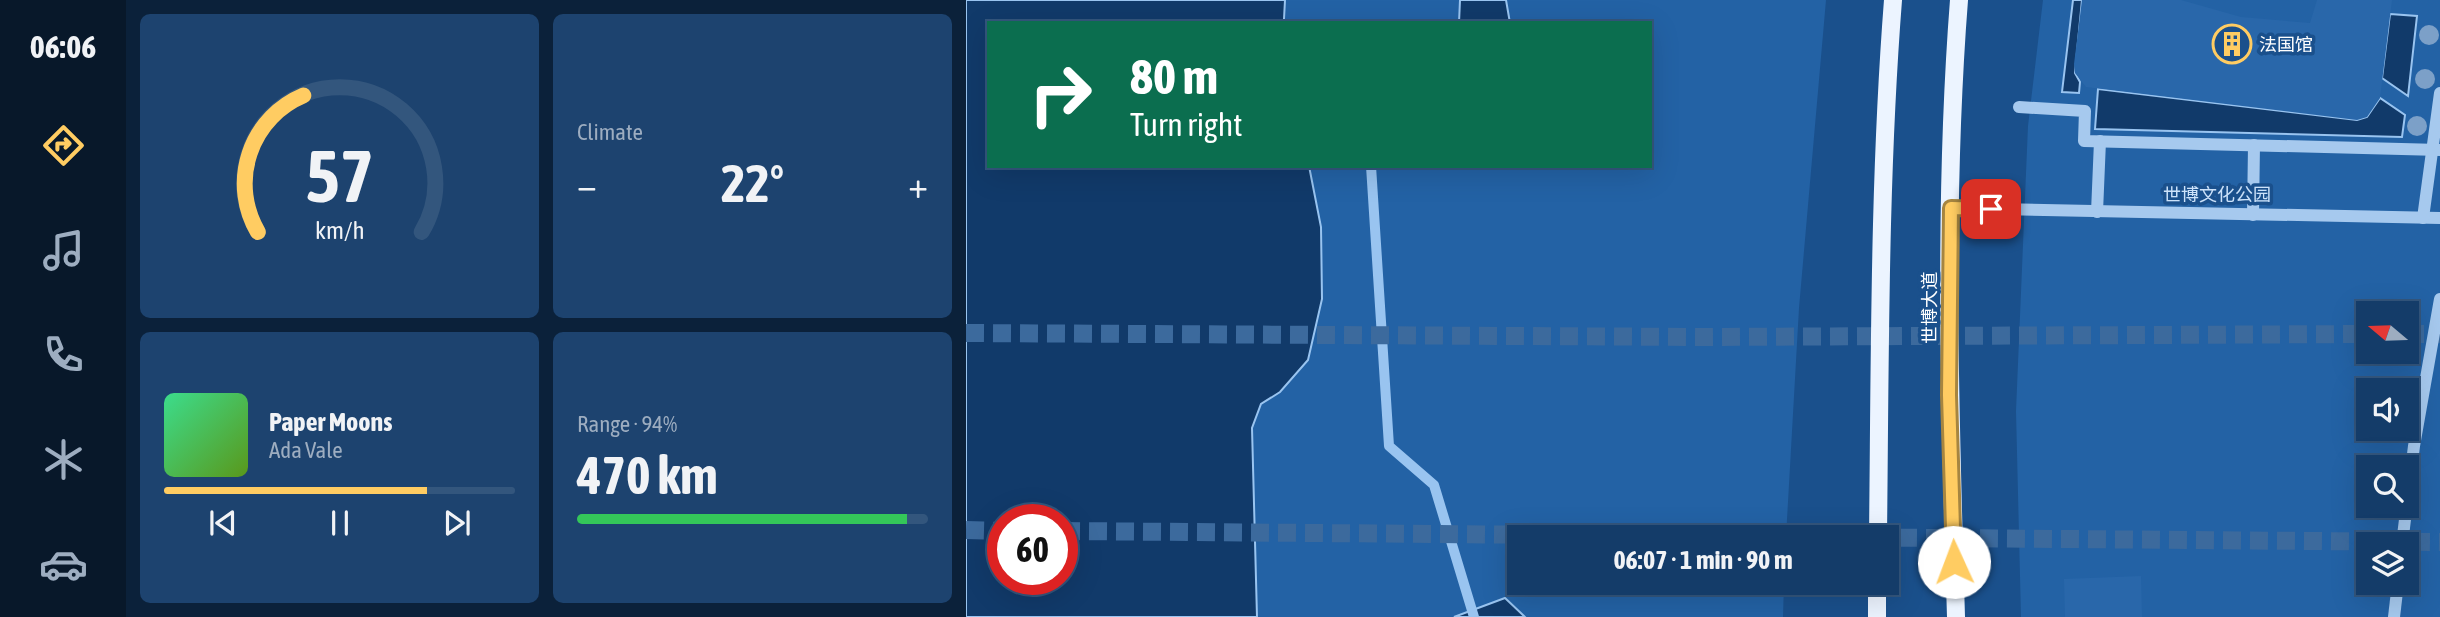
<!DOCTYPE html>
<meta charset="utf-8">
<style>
body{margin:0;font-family:"Asap Condensed","Noto Sans SC",sans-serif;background:#1d436f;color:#f1f3f6;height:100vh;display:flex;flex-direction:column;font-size:26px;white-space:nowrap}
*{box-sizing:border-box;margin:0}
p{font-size:23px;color:#9dadc0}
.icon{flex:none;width:38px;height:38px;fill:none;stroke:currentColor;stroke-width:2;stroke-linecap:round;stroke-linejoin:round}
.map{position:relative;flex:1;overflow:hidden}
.side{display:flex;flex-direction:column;gap:14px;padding:14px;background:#0b213a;width:840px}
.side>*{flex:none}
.hud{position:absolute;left:21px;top:21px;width:665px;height:147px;border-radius:0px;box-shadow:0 7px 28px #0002,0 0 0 2px #33567d;background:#0b6e4f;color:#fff;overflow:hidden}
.needle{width:46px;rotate:289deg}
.fabs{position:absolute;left:1390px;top:301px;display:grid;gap:14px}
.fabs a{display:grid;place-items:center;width:63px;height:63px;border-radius:0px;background:#143c69;box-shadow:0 7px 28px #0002,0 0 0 2px #33567d;font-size:35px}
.speed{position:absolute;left:21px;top:504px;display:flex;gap:14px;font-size:35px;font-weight:700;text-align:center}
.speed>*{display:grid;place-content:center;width:91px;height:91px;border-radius:50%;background:#143c69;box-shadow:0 7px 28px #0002,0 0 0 2px #33567d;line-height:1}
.speed .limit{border:10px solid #d22;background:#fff;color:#111}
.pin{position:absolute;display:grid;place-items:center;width:60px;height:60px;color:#fff;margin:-30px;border-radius:14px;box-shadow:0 4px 10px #0006}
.me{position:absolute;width:77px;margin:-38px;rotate:358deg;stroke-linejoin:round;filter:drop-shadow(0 0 5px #0008)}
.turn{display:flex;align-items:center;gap:24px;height:147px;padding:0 28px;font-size:32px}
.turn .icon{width:91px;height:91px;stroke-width:2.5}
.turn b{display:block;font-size:49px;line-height:60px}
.big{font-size:52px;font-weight:700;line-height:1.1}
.side .widget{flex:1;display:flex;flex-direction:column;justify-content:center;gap:10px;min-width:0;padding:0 24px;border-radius:10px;background:#1d436f}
.side .dial{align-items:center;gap:0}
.dial svg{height:182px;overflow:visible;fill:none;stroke:#33567d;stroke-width:7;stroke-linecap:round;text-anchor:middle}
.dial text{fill:#f1f3f6;stroke:none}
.song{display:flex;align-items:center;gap:21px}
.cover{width:84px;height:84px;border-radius:10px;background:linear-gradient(135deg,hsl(150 70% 55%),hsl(90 70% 35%))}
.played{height:7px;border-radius:4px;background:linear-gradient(90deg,#ffcc62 75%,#33567d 75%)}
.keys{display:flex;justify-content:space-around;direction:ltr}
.heat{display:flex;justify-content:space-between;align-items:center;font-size:38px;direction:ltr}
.charge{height:10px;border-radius:5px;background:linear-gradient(90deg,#34c759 94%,#33567d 0)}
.side .tiles{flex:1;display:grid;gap:14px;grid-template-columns:repeat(2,1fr)}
.trip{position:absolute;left:541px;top:525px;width:392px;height:70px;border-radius:0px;background:#143c69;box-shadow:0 7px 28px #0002,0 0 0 2px #33567d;font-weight:700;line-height:70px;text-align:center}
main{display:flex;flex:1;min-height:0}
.dock{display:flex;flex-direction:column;width:126px;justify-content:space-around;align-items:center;background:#08182a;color:#9dadc0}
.dock .icon{width:49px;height:49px}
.dock .on{color:#ffcc62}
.dock b{font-size:32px;color:#f1f3f6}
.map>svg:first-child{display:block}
.green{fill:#2362a5;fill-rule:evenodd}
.water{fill:#113a6a;stroke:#99c4f0;stroke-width:2;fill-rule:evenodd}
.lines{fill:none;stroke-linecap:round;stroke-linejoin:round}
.stream{stroke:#99c4f0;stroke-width:10}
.building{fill:#2967aa}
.major-tunnel{stroke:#3c6a9d;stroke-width:18;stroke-dasharray:18 9;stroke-linecap:butt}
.minor{stroke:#a6c9ee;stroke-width:12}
.major{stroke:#ecf4ff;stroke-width:18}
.tree{fill:#7ca0c8}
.route-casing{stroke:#a68540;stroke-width:18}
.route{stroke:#ffcc62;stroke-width:12}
.labels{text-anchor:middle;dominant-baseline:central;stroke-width:7;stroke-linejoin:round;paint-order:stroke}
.poi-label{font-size:18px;fill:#fff;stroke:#1a508c;text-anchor:start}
.park-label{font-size:18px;fill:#cce2fa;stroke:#1a508c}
.street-label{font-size:18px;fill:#fff;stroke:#1a508c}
</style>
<main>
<nav class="dock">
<b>06:06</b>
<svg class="icon on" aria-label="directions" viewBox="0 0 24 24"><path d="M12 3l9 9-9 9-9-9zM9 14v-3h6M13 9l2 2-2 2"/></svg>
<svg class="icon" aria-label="music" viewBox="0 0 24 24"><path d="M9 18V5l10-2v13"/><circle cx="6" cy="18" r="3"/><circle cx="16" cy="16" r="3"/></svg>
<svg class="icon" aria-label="phone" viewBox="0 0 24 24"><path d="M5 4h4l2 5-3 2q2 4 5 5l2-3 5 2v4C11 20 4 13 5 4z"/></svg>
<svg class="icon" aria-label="climate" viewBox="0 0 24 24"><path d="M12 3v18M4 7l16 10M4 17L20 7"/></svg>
<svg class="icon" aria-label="car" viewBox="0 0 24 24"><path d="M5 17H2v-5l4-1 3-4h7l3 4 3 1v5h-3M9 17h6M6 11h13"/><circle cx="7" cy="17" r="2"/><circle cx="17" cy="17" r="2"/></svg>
</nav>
<section class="side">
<div class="tiles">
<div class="widget dial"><svg viewBox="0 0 100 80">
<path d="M14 69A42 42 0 1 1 86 69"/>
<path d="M14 69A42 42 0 0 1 34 9" stroke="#ffcc62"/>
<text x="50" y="56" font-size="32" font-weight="700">57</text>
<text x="50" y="72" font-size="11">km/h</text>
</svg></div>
<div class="widget"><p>Climate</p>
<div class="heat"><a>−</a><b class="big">22°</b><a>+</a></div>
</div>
<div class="widget">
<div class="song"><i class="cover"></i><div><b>Paper Moons</b><p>Ada Vale</p></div></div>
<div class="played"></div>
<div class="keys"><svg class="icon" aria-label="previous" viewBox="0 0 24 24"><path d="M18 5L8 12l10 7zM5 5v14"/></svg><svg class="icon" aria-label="pause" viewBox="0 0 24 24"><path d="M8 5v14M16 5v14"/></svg><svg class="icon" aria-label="next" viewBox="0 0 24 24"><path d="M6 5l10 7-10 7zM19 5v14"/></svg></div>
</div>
<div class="widget"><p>Range · 94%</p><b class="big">470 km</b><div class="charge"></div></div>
</div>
</section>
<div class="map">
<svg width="1474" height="617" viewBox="0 0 1474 617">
<rect width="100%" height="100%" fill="#1a508c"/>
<g class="green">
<polygon points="319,0 860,0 833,308 820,537 553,537 553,583 818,583 817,617 291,617 286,428 295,404 314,392 355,227 343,166 684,166 684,23 315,23 318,19"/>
<path d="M1077,0H1474V617H1055L1050,411L1062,126ZM1402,313H1440V352H1402ZM1402,390H1440V429H1402ZM1402,467H1440V506H1402ZM1402,544H1440V583H1402Z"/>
</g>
<g class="water">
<path d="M0,0H319L318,19L315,23H23V166H343L355,227L356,299L342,360L314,392L295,404L286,428L291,617H0ZM37,520H96V579H37Z"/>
<polygon points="494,0 540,0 544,23 493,23"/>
<polygon points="1107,0 1116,0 1109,73 1114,82 1113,93 1096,92"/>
<polygon points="1424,14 1451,16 1442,96 1416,78"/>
<polygon points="1132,89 1391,120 1401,117 1414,98 1439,115 1436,137 1129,129"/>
<polygon points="539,598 559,617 488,617"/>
</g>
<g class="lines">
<polyline class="stream" points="405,166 423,446 468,485 508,617"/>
</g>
<g class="building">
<polygon points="1116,0 1215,0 1275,17 1344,23 1351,0 1426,0 1414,98 1401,117 1391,120 1120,87 1109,73 1108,64"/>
<polygon points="1175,576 1176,617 1099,617 1098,579"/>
</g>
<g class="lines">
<g class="major-tunnel">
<polyline points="0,333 736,337 1402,334"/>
<polyline points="1440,334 1474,334"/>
<polyline points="0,530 37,531"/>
<polyline points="96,531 1474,542"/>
</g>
<g class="minor">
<polyline points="1053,107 1119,111 1118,141 1474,150"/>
<polyline points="985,208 1474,218"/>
<polyline points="1131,212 1134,141"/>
<polyline points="1287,215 1288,145"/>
<polyline points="1457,218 1474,93"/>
<polyline points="1436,544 1448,446 1474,299"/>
<polyline points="1428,617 1432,583"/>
</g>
<g class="major">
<path d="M912,537C914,358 913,179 927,0"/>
<polyline points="911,583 911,617"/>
<path d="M990,617C984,412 977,205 993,0"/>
</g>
</g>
<g class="tree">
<circle cx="1463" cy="35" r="10"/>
<circle cx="1459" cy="79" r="10"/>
<circle cx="1451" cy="126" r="10"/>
</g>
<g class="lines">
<defs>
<polyline id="route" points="988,562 983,395 985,208 1025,209"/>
</defs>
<use href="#route" class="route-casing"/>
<use href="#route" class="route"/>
</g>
<defs>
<symbol id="building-ring" viewBox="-11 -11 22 22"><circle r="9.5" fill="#1a508c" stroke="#ffcc62" stroke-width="1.5"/><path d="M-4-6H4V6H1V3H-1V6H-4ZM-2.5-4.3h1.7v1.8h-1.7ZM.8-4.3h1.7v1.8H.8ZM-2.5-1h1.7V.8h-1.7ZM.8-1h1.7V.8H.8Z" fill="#ffcc62"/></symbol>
</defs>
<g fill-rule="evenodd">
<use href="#building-ring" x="1244" y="22" width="44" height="44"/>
</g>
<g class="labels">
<g class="poi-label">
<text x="1293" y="44">法国馆</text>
</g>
<g class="park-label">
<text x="1251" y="194">世博文化公园</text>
</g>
<g class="street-label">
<text transform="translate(963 308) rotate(-90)">世博大道</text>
</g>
</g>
</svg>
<div class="fabs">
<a><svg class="needle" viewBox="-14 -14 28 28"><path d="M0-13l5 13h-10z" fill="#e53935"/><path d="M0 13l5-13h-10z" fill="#9dadc0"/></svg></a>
<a><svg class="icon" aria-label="sound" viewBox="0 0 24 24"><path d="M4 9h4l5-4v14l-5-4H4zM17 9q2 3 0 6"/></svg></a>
<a><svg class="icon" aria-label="search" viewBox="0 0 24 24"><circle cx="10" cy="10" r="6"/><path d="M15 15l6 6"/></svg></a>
<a><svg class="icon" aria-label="layers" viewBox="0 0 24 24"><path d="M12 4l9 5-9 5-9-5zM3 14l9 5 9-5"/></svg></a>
</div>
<div class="speed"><div class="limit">60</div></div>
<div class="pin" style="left:1025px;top:209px;background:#d93025"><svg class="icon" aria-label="arrive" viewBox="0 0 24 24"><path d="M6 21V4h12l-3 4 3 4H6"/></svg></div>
<svg class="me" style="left:988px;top:562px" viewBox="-20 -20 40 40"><circle r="19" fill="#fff"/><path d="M0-13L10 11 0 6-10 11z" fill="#ffcc62"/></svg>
<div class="trip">06:07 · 1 min · 90 m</div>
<div class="hud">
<div class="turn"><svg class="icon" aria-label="right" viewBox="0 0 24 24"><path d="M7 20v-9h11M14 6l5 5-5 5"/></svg><div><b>80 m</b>Turn right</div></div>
</div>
</div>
</main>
